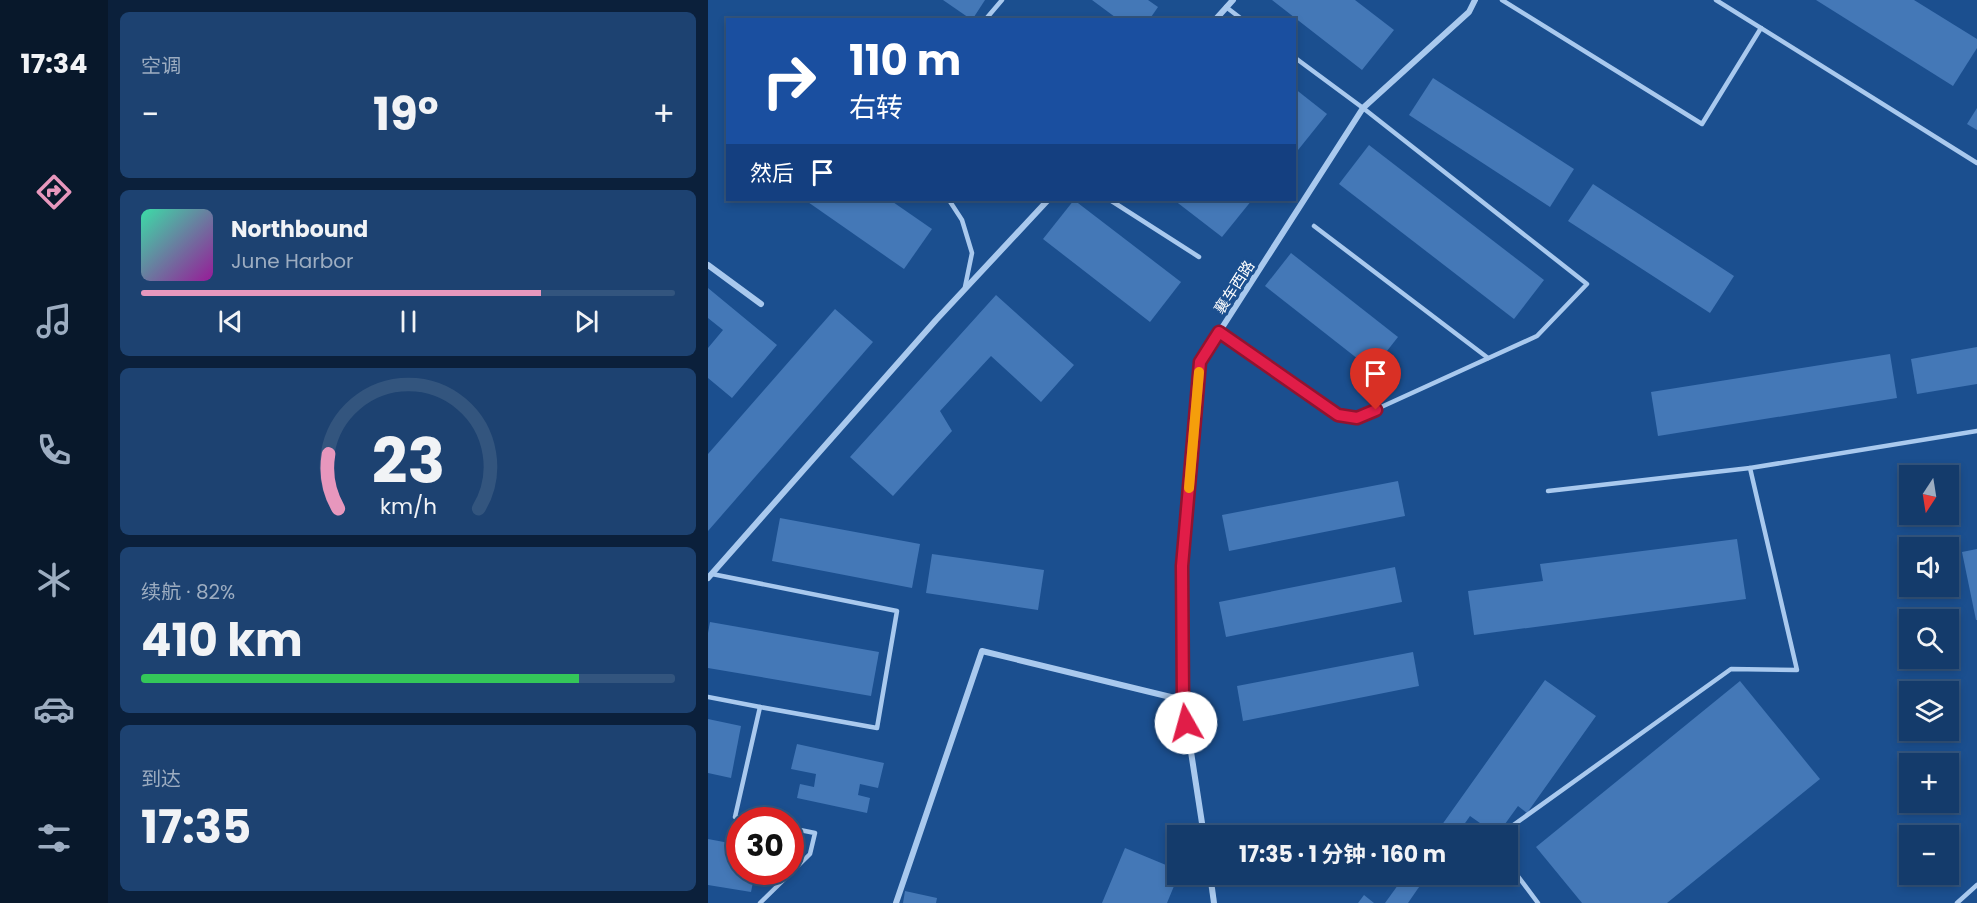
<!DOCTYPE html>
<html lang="zh">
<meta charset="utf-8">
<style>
body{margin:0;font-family:Poppins,"Noto Sans SC",sans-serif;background:#1d4271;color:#f1f3f6;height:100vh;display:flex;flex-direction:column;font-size:22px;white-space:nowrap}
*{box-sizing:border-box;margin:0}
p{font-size:20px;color:#9dadc1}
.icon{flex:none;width:33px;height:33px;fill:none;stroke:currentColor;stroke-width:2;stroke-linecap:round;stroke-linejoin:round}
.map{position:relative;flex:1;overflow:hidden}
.sheet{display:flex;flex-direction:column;gap:12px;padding:12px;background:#0b203b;width:600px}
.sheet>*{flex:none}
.hud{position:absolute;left:18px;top:18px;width:570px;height:183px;border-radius:0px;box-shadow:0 3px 9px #0003,0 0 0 2px #33557e;background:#1a4fa0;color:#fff;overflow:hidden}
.needle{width:39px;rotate:192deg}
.tools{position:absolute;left:1191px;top:465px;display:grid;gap:12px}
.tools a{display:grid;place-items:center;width:60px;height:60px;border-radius:0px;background:#143b6b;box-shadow:0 3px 9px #0003,0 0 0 2px #33557e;font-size:30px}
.speed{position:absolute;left:18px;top:807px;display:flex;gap:12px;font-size:30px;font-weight:700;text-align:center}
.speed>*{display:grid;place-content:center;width:78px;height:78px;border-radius:50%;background:#143b6b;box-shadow:0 3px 9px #0003,0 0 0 2px #33557e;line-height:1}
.speed .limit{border:9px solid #d22;background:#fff;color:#111}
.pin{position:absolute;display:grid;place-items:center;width:51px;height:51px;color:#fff;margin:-62px -26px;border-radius:50% 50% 50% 0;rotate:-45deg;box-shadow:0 0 6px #0007}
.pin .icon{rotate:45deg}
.me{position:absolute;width:66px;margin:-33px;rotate:353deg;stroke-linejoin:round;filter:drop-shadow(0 0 4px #0008)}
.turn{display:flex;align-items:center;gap:21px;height:126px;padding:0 24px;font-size:27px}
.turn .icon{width:78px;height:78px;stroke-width:2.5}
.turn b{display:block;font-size:42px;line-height:51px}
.then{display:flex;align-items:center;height:57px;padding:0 24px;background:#0003;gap:12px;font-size:22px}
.big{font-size:45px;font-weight:700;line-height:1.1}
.sheet .tile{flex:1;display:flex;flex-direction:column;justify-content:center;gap:9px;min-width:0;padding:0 21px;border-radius:9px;background:#1d4271}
.sheet .dial{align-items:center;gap:0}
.dial svg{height:156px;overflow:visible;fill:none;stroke:#33557e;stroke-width:7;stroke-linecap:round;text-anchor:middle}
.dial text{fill:#f1f3f6;stroke:none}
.song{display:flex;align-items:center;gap:18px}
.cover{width:72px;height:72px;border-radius:9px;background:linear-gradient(135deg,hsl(160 70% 55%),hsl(300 70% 35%))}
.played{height:6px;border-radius:3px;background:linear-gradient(90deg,#e797bd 75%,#33557e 75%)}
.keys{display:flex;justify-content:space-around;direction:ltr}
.heat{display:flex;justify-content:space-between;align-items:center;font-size:33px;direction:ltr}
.charge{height:9px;border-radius:4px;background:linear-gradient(90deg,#34c759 82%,#33557e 0)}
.trip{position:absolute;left:459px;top:825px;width:351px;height:60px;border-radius:0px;background:#143b6b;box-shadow:0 3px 9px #0003,0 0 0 2px #33557e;font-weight:700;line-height:60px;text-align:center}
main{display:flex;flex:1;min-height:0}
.tab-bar{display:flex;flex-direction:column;width:108px;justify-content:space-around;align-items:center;background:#08182b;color:#9dadc1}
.tab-bar .icon{width:42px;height:42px}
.tab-bar .selected{color:#e797bd}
.tab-bar b{font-size:27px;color:#f1f3f6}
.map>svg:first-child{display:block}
.building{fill:#4478b7}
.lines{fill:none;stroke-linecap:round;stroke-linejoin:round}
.service{stroke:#a9c9ee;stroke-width:4.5}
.minor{stroke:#a9c9ee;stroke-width:6}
.route-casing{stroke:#92132f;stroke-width:15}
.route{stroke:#e11d48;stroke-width:10}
.slow{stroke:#f59e0b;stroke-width:10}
.labels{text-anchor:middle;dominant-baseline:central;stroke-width:6;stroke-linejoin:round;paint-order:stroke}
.street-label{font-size:15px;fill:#fff;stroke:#1b4f8f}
</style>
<main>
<nav class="tab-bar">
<b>17:34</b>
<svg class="icon selected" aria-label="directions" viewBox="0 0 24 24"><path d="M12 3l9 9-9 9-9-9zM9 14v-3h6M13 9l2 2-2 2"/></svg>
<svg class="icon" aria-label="music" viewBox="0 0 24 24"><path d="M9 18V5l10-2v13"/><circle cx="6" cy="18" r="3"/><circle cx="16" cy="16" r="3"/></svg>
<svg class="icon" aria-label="phone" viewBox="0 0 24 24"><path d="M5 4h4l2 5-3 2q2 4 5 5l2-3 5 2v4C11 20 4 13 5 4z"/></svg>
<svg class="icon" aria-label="climate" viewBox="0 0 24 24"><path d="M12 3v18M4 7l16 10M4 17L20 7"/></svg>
<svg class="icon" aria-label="car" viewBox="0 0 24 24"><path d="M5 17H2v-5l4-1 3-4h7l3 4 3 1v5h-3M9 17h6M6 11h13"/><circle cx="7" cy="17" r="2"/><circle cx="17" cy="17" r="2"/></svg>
<svg class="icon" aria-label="filters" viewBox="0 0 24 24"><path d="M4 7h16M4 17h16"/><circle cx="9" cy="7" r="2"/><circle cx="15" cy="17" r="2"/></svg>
</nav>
<section class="sheet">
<div class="tile"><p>空调</p>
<div class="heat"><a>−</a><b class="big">19°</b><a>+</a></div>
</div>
<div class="tile">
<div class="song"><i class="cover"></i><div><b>Northbound</b><p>June Harbor</p></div></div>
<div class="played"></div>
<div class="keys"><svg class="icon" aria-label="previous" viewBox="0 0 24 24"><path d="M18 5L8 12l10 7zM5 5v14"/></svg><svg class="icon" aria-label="pause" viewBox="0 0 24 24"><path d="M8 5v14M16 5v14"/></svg><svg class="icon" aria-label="next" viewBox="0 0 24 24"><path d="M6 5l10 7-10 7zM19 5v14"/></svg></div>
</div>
<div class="tile dial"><svg viewBox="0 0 100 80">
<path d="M14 69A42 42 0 1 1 86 69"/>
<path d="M14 69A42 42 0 0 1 9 41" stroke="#e797bd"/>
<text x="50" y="56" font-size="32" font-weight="700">23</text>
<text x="50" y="72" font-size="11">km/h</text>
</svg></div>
<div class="tile"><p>续航 · 82%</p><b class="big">410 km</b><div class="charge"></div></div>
<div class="tile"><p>到达</p><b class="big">17:35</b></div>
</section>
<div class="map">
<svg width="1269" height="903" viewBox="0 0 1269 903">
<rect width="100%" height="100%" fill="#1b4f8f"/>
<g class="building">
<polygon points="235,0 277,0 264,20"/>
<polygon points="384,0 440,0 450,7 441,20 411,20"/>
<polygon points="564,0 647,0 686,30 654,70"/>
<polygon points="1108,0 1206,0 1269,39 1269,48 1245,86"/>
<polygon points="725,78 866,169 842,207 701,115"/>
<polygon points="586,88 619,114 586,155"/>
<polygon points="1269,108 1269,130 1259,124"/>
<polygon points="661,145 836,280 806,319 631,184"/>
<polygon points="885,184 1026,276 1002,313 860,221"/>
<polygon points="97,200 182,200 224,229 196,269"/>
<polygon points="366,200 473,282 442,322 335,239"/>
<polygon points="466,200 544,200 514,237"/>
<polygon points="583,253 690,337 664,370 557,286"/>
<polygon points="0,288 69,345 24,398 0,378 0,348 15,330 0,318"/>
<polygon points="288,295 366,365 333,402 283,356 232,411 244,431 185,496 142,457"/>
<polygon points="127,309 165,342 0,531 0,454"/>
<polygon points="1269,347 1269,384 1209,394 1203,359"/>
<polygon points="1182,354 1189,398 950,436 943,392"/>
<polygon points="690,481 697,516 521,551 514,515"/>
<polygon points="72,518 212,544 204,588 64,561"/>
<polygon points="1029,539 1038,599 766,635 760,591 835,581 832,564"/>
<polygon points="1269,549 1269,620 1268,620 1254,552"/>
<polygon points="224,554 336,570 330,610 218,593"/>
<polygon points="687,567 694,602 518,637 511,602"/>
<polygon points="2,622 171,652 163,696 0,668 0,633"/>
<polygon points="705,652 711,686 535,721 529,686"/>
<polygon points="837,680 888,716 819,813 810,806 789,835 762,816 748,836 726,836"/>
<polygon points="1032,681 1112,779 959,903 874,903 828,847"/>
<polygon points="0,719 33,726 23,778 0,773"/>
<polygon points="89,744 176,763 170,788 152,784 150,795 162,798 159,813 89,798 92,784 106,787 108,774 83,769"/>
<polygon points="0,839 32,845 32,872 47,872 43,892 0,885"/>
<polygon points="417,848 470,870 470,874 471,874 459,903 394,903"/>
<polygon points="698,874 720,874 700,903 677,903"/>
<polygon points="197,891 229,898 228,903 195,903"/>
<polygon points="656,895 666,903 650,903"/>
</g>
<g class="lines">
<g class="service">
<polyline points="794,0 994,124 1053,28"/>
<polyline points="1008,0 1269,163"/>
<polyline points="518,7 535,20"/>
<polyline points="277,20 294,0"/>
<polyline points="241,200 254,220 264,253 257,287"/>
<polyline points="402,200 491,257"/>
<polyline points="606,226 780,358"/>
<polyline points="511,332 630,415 649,418 829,336 879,284 655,108 586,57"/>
<polyline points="840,491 1042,468"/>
<polyline points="4,574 189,611 169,728 52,707 27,817 46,820"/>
<polyline points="0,697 52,707"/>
<polyline points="790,836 1023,669 1089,670 1042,468 1269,431"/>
<polyline points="800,863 830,903"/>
<polyline points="52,903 102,854 107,833 82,828"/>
<polyline points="1249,903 1269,885"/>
</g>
<g class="minor">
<polyline points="507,20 525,0"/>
<polyline points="0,265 53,304"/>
<polyline points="0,578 228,320 340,200"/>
<polyline points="496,836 475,700 474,566 492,362 655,108 761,12 767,0"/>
<polyline points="502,874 506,903"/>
<polyline points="188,903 274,651 475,700"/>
</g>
</g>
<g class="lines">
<defs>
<polyline id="route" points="478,723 475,700 474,566 492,362 511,332 630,415 649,418 668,410"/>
</defs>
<use href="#route" class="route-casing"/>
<use href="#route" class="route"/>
<polyline class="slow" points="481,488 491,372"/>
</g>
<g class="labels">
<g class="street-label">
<text transform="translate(526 287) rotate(-57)">襄车西路</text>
</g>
</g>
</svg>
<div class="tools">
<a><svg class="needle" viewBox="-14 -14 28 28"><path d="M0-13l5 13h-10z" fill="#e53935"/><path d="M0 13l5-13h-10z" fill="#9dadc1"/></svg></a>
<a><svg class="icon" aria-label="sound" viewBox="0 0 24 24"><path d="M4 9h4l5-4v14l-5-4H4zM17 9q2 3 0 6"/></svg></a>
<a><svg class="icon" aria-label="search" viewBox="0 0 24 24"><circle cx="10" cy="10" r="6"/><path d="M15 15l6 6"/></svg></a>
<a><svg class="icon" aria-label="layers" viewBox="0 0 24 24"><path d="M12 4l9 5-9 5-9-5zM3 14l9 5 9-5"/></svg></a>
<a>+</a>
<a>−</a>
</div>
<div class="speed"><div class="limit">30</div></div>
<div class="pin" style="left:668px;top:410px;background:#d93025"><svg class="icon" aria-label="arrive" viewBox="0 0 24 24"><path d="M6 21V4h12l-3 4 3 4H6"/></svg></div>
<svg class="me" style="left:478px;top:723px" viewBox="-20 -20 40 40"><circle r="19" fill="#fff"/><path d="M0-13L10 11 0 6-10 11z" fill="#e11d48"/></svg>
<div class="trip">17:35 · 1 分钟 · 160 m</div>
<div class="hud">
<div class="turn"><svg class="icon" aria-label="right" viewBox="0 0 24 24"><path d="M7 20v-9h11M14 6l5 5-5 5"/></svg><div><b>110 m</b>右转</div></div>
<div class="then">然后<svg class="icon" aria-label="arrive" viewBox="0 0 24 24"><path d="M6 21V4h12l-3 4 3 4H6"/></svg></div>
</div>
</div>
</main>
